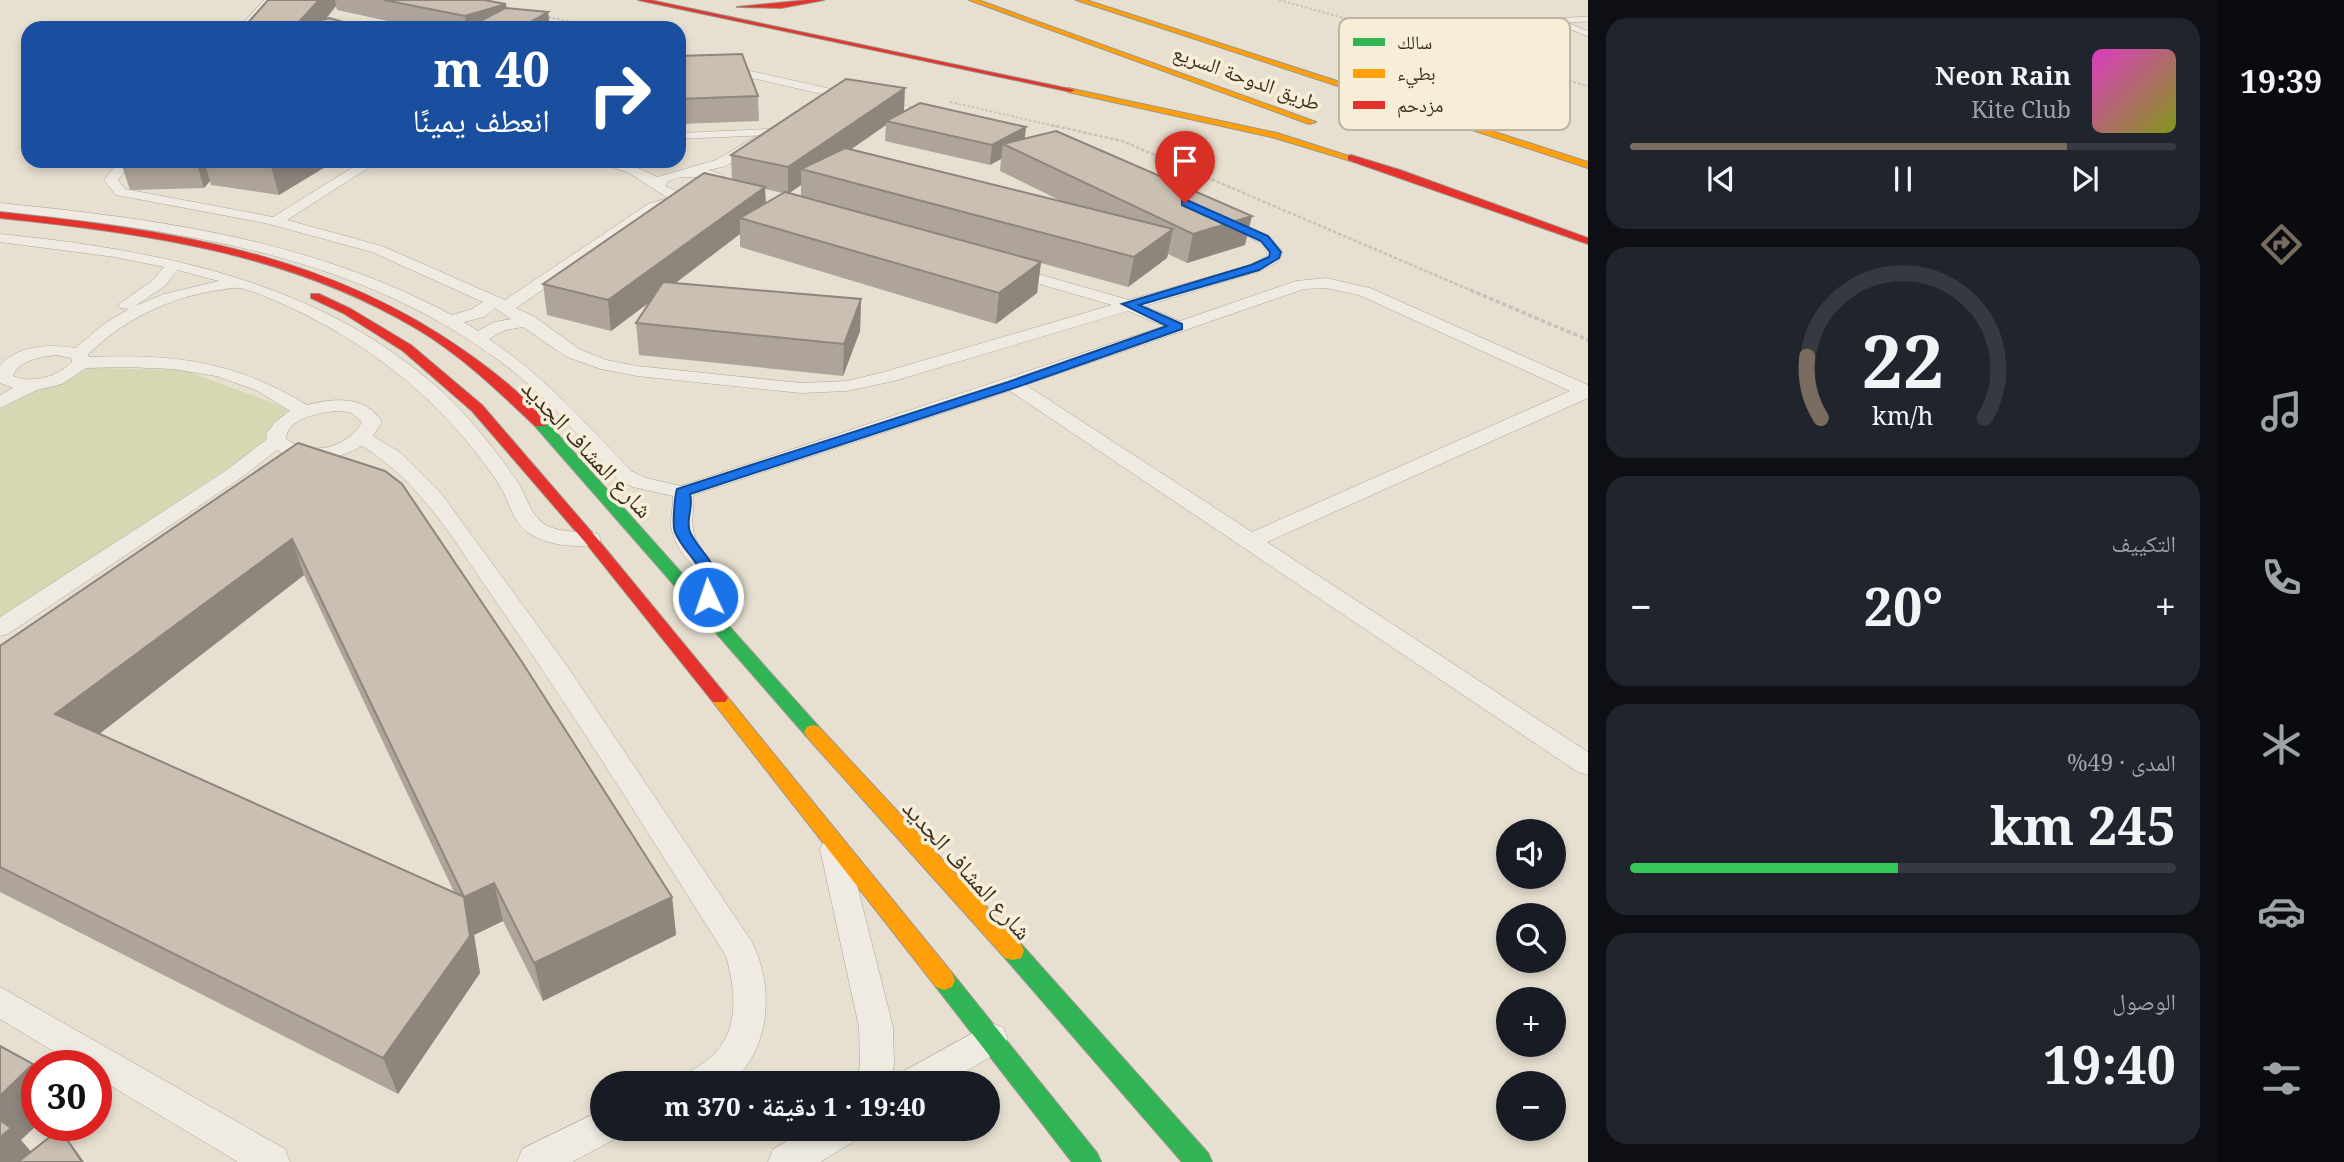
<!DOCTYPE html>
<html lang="ar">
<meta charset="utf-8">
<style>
body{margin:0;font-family:"Noto Serif","Noto Naskh Arabic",serif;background:#20242c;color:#f1f3f6;direction:rtl;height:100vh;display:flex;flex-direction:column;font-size:26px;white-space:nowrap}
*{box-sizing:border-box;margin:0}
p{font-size:23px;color:#9ea1a6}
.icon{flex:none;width:38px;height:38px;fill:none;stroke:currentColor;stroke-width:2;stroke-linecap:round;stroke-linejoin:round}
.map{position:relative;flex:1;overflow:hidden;direction:ltr}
.side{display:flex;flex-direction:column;gap:18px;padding:18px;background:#0d0f14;width:630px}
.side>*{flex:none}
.guide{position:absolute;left:21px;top:21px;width:665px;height:147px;border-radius:21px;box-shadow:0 4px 10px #0003;direction:rtl;background:#1a4fa0;color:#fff;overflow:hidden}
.tools{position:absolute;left:1496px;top:819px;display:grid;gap:14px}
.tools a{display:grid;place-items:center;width:70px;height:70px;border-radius:50%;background:#171b24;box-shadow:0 4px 10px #0003;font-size:35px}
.speed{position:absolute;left:21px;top:1050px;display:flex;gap:14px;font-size:35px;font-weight:700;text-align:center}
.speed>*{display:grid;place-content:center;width:91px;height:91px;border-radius:50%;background:#171b24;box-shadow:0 4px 10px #0003;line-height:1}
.speed .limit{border:10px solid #d22;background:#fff;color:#111}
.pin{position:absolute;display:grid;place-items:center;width:60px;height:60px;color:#fff;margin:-72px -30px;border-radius:50% 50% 50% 0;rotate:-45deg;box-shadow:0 0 7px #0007}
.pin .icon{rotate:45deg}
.me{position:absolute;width:77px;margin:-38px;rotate:357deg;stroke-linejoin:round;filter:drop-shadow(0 0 5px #0008)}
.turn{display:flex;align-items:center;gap:24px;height:147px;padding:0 21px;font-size:32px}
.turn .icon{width:91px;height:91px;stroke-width:2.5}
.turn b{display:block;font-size:49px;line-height:60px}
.big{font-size:52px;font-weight:700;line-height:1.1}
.side .card{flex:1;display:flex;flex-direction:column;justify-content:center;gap:10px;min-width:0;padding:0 24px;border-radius:21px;background:#20242c}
.side .dial{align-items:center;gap:0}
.dial svg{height:182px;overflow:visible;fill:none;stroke:#363941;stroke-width:7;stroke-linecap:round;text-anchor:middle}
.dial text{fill:#f1f3f6;stroke:none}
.song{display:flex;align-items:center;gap:21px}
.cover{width:84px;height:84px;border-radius:10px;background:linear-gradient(135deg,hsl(310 70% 55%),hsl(70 70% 35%))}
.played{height:7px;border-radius:4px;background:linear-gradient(90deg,#786c5e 80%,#363941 80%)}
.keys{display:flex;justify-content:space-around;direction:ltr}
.heat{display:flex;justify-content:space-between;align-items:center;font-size:38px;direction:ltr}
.charge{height:10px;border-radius:5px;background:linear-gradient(90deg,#34c759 49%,#363941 0)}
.trip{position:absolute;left:590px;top:1071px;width:410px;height:70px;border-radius:35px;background:#171b24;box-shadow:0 4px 10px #0003;font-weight:700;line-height:70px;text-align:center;direction:rtl}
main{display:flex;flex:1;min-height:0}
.dock{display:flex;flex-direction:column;width:126px;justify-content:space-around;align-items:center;background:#090b0e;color:#9ea1a6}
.dock .icon{width:49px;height:49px}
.dock .on{color:#786c5e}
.dock b{font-size:32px;color:#f1f3f6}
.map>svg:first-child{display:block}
.green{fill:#d6d7b3}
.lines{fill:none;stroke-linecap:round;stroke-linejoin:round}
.lane-far1-casing{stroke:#ada599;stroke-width:6}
.lane-casing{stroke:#ada599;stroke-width:7}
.street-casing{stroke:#ada599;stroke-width:1}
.fast-casing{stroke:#9c958a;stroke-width:2}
.slow-casing{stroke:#9c958a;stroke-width:2}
.jam-casing{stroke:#9c958a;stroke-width:2}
.path-far2{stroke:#c8c2b9;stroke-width:2;stroke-dasharray:2.5 2;stroke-linecap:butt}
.path-far1{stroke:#c8c2b9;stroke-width:2.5;stroke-dasharray:3.5 2;stroke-linecap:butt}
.path{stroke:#c8c2b9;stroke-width:3.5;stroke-dasharray:4.5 2.5;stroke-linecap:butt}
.lane-far1{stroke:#efebe3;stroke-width:5}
.lane{stroke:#efebe3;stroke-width:6}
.street{fill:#efebe3;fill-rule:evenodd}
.fast{fill:#30b455;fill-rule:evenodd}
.slow{fill:#ff9f0a;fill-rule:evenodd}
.jam{fill:#e5322d;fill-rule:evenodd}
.wall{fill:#afa499;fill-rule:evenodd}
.shaded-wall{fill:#8e867d}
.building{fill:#cbbfb2;stroke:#8e867d;stroke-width:2;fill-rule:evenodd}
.route{fill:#1a73e8;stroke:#114b97;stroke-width:2}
.labels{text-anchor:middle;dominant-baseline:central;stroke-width:7;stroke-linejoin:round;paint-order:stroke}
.far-street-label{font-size:21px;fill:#3d2e20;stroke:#f7eed8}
.street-label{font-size:24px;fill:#3d2e20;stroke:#f7eed8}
.key{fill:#f7eed8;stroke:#bfb4a1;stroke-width:2}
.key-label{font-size:19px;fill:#3d2e20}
</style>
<main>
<nav class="dock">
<b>19:39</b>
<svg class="icon on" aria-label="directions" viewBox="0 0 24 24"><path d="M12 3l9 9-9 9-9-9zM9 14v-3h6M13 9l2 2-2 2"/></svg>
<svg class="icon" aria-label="music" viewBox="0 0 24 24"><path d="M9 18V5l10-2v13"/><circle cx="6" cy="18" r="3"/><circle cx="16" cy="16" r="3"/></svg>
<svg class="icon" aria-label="phone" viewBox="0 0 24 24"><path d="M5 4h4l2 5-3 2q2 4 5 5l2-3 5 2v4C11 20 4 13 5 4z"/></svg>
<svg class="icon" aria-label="climate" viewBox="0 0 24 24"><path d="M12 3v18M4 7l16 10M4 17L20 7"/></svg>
<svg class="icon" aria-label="car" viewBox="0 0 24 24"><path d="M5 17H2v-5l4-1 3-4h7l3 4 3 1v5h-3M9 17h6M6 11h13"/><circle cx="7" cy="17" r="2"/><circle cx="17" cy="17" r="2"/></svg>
<svg class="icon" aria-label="filters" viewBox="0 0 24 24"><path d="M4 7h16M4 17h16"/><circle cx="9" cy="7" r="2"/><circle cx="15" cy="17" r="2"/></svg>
</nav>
<section class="side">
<div class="card">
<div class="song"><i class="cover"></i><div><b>Neon Rain</b><p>Kite Club</p></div></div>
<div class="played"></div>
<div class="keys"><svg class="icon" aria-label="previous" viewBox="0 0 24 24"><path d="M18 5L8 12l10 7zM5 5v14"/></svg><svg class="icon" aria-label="pause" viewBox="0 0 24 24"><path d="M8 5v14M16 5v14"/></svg><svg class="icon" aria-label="next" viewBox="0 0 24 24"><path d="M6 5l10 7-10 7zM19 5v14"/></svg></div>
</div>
<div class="card dial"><svg viewBox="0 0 100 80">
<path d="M14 69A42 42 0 1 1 86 69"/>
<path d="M14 69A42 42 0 0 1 8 42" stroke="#786c5e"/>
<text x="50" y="56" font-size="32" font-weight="700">22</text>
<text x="50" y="72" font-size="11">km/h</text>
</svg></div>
<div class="card"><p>التكييف</p>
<div class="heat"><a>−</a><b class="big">20°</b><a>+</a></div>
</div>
<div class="card"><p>المدى · 49%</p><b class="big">245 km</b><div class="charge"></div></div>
<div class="card"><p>الوصول</p><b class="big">19:40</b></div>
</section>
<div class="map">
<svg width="1588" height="1162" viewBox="0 0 1588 1162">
<rect width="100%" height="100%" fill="#e7e0d1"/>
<polygon class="green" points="91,368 184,370 289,409 258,448 0,619 0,410 25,395"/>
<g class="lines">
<defs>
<g id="lane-far1">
<polyline points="1560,22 1588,34"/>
<polygon points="1521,26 1545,39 1503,42 1470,29"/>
<polyline points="1521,26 1518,23 1588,19"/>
</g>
<polyline id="lane" points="679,136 768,132"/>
<g id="street">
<polygon points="264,0 274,0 249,28 239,28"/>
<polygon points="679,55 938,113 944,117 938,121 679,61"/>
<path d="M757,136L761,137V143L726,166L709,170L723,175L727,186L711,196L658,210L516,308L535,317L579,349L606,360L637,366L801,383L847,381L884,372L1112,305L1005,274L1003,271L1005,268H1017L1129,300L1250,265L1267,256V252L1259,242L1218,223L1216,220L1223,216L1269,236L1283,252L1279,261L1260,271L1145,306L1180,321L1296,281L1326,278L1370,288L1588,385V398L1267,542L1588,752V775L1578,772L1010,391L693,495C695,508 690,520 694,534C706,568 739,569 710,613L702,616L694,613L690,608C711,562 684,570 673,534C668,521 674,510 673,496L633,487L617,479C584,443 553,403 514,372C367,255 181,230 0,211V203C159,219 309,239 452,315L472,309L483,302L372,252L265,223L116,195L104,180L119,161H133L118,180L125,189L273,217L363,161H379L287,220L382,246L505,300L648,204L668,198L629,173L595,161C619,161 636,166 657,177L716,160ZM681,177H702L712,180L713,185C698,194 681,195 665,186L668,181ZM1326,288L1359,295L1570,391L1252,532L1026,385L1304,289ZM495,308L511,319L494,322L478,331L464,322L484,317ZM1128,311L1164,326L681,486L646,478L631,471C585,422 545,377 489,339L505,330L523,327L567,357L601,369L637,376L801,393L847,391L894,381Z"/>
<path d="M0,234C158,250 316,280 438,388C468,415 494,448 517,481C527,496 530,516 546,525C562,534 581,530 598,534L601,539L598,544C577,549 543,545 526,531C512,520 509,501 500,486C490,470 477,454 465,439C418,383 360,341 294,309C277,302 257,291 239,288C233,287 225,290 219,290C170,297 122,320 88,355L89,357C173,354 233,360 307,405C333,398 366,395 382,422L373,436L401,453L440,492L565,663L752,942C775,989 770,1047 732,1083H683C689,1068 699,1068 710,1058C740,1032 736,992 726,956C651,838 577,718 497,603C457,546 423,483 362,446C337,460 303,467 277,450L238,480L8,634L0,636V617L224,472L267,439L266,434L275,422L290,411L256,390L216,376L173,369L126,367L86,368L62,384L37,390L0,408V395L13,388L0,383V365C19,345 49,344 75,348L104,324L129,309L120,308L118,305L153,280L164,267L115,257L0,242ZM177,270L219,281L164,294L135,306L165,286ZM56,355L71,358L72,362C57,377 33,384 13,376C19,360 40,357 56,355ZM335,411L350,412L362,422C348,448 311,457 286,439C287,418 319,413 335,411Z"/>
<polygon points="834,837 844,841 848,849 893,1027 894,1064 891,1083 857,1083 860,1064 859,1027 820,849 824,841"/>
<polygon points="0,987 285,1149 290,1162 238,1162 96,1077 96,1066 78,1066 0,1019"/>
<polygon points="991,1023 1003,1027 1008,1038 1003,1049 947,1083 899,1083 904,1071"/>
<polygon points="602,1110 602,1129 619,1129 615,1139 572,1162 517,1162 522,1149"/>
<polygon points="808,1129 859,1129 854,1141 820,1162 768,1162 773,1149"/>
</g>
<g id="fast">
<polygon points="540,419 545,420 819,727 822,732 819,737 807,737 535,426 533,423"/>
<polygon points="1013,942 1021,944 1208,1153 1212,1162 1182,1162 1005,958 1002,951 1005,944"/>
<polygon points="944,970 952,973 1097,1153 1101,1162 1072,1162 936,987 933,980 936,973"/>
</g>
<g id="slow">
<polygon points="969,0 978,0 1316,122 1309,124"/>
<polygon points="1076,0 1086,0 1588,162 1588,168"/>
<polygon points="1068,88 1277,133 1355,158 1351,161 1275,138 1068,92"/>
<polygon points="719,692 725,694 952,973 955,980 952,987 944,990 936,987 713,702 710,698 713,694"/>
<polygon points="813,725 819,727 1021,944 1024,951 1021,958 1013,960 1005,958 807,737 804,732 807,727"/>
</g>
<g id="jam">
<polygon points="638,0 650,0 1075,90 1071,92"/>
<polygon points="808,0 824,0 781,8 737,7"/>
<polygon points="1351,155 1400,170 1588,238 1588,244 1348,160 1348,156"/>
<path d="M0,212C167,230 321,251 463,350C492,370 524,395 547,423L545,426H535C498,391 461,355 417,329C290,253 144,233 0,218Z"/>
<polygon points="311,294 319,294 351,309 411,345 482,405 595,536 725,694 728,698 725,702 713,702 585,542 472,411 403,351 343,313 311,298"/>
</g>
</defs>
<use href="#lane-far1" class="lane-far1-casing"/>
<use href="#lane" class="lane-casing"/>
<use href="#street" class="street-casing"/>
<use href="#fast" class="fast-casing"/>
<use href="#slow" class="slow-casing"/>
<use href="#jam" class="jam-casing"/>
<g class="path-far2">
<polyline points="1279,0 1588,86"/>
<polyline points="544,16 601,28"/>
<polyline points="950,102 1059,127"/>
</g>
<polyline class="path-far1" points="1051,125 1122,141 1475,292"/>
<polyline class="path" points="1470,290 1588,340"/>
<use href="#lane-far1" class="lane-far1"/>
<use href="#lane" class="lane"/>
<use href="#street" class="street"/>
<use href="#fast" class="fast"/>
<use href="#slow" class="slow"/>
<use href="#jam" class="jam"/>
</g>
<g class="wall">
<polygon points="268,0 484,0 506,4 506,8 548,12 550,28 420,28 337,10 336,6 326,19 366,28 247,28 246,25"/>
<polygon points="679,56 758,96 759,121 679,124"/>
<path d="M904,112L1025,139L1245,245L1187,263L1168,254L1167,258L1128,287L1041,263L1037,293L996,324L740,247V234L676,283L861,299L860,331L843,376L639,355L636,323L650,302L611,331L547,315L543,284L732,179L731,155ZM886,125L885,141L990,165L1001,159L1000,171L1061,201L851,149ZM801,185V196L789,193ZM765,189L783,193L766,203Z"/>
<polygon points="123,161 335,161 279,195 211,185 210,181 204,188 130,190 121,163"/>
<path d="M298,443L672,897L676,935L543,1001L503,921L474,935L480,973L398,1094L0,892V646ZM304,575L454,892L99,734Z"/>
</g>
<g class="shaded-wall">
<polygon points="319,0 335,0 336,6 318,28 300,28 298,23"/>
<polygon points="506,4 509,26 466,28 465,16"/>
<polygon points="548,12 550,28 520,28"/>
<polygon points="905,88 904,112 886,121 886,125 817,173 801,169 801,185 788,194 788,167"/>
<polygon points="1026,127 1024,147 1003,144 1001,159 990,165 992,145"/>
<polygon points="196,161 204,161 210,181 204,188"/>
<polygon points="282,161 335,161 279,195 271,167"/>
<polygon points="765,187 766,215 740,218 740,234 611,331 608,300"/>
<polygon points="1252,216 1245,245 1187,263 1193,234"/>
<polygon points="1173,229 1167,258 1128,287 1134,257"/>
<polygon points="1041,262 1037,293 996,324 999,293"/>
<polygon points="861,299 860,331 843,376 844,344"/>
<polygon points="292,539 304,575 76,752 55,714"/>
<polygon points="494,883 503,921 474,935 480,973 398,1094 383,1058 464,897"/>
<polygon points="672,897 676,935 543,1001 534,963"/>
<polygon points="33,1064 37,1069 37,1125 21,1140 40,1162 0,1162 0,1096"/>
<polygon points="60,1129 74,1148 84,1162 82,1162"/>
</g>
<g class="building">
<polygon points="268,0 319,0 298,23 246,25"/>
<polygon points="384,0 484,0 506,4 465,16"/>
<polygon points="505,8 548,12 520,28 467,28"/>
<polygon points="329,18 366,28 291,28"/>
<polygon points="742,54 758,96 679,99 679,56"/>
<polygon points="846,79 905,88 788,167 731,155"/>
<polygon points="920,103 1026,127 992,145 886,121"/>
<polygon points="1056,131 1252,216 1193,234 1003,144"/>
<polygon points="845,148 1173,229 1134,257 801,169"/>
<polygon points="123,161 192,161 121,163"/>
<polygon points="224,161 282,161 271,167"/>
<polygon points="704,173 765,187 608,300 543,284"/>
<polygon points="785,192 1041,262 999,293 740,218"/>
<polygon points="663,282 861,299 844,344 636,323"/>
<path d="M298,443L385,471L402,484L522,662L672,897L534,963L494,883L464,897L470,936L383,1058L0,867V646ZM292,539L464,897L55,714Z"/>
<polygon points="0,1046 33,1064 0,1096"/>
<polygon points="0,1120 11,1128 0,1137"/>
<polygon points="60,1129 82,1162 18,1162"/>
</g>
<path class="route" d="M1182,201H1189L1268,236L1281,252L1279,258L1259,270L1139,305L1182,324V329L1017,387L690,494C694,507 685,520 690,532C701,556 730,571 713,601H702L700,597C709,563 686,558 675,532C672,525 675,495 677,489L1008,382L1167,326L1122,304L1251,265L1269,257L1270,252L1261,241L1182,205Z"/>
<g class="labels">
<g class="far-street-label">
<text transform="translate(1247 77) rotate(20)">طريق الدوحة السريع</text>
</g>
<g class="street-label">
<text transform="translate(588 448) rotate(47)">شارع المشاف الجديد</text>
<text transform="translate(968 869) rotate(48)">شارع المشاف الجديد</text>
</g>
</g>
<rect x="1339" y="18" width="231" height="112" rx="10" class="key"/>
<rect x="1353" y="38" width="32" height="8" fill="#30b455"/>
<rect x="1353" y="69" width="32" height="9" fill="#ff9f0a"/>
<rect x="1353" y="101" width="32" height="8" fill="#e5322d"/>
<g class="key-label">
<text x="1397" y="49">سالك</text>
<text x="1397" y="80">بطيء</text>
<text x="1397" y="112">مزدحم</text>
</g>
</svg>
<div class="tools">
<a><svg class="icon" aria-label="sound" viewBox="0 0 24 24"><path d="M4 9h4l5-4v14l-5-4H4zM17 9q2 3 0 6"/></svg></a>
<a><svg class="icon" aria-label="search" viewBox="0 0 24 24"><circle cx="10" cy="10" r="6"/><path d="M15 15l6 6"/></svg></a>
<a>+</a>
<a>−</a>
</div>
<div class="speed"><div class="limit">30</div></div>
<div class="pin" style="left:1185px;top:203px;background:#d93025"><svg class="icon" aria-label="arrive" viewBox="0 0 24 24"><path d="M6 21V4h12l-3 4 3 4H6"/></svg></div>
<svg class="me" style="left:708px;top:597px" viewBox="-20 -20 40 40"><circle r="17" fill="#1a73e8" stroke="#fff" stroke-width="3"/><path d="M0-11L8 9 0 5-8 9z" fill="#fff"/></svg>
<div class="trip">19:40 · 1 دقيقة · 370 m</div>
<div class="guide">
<div class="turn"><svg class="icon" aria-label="right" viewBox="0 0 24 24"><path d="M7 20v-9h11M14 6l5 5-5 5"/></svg><div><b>40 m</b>انعطف يمينًا</div></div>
</div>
</div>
</main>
